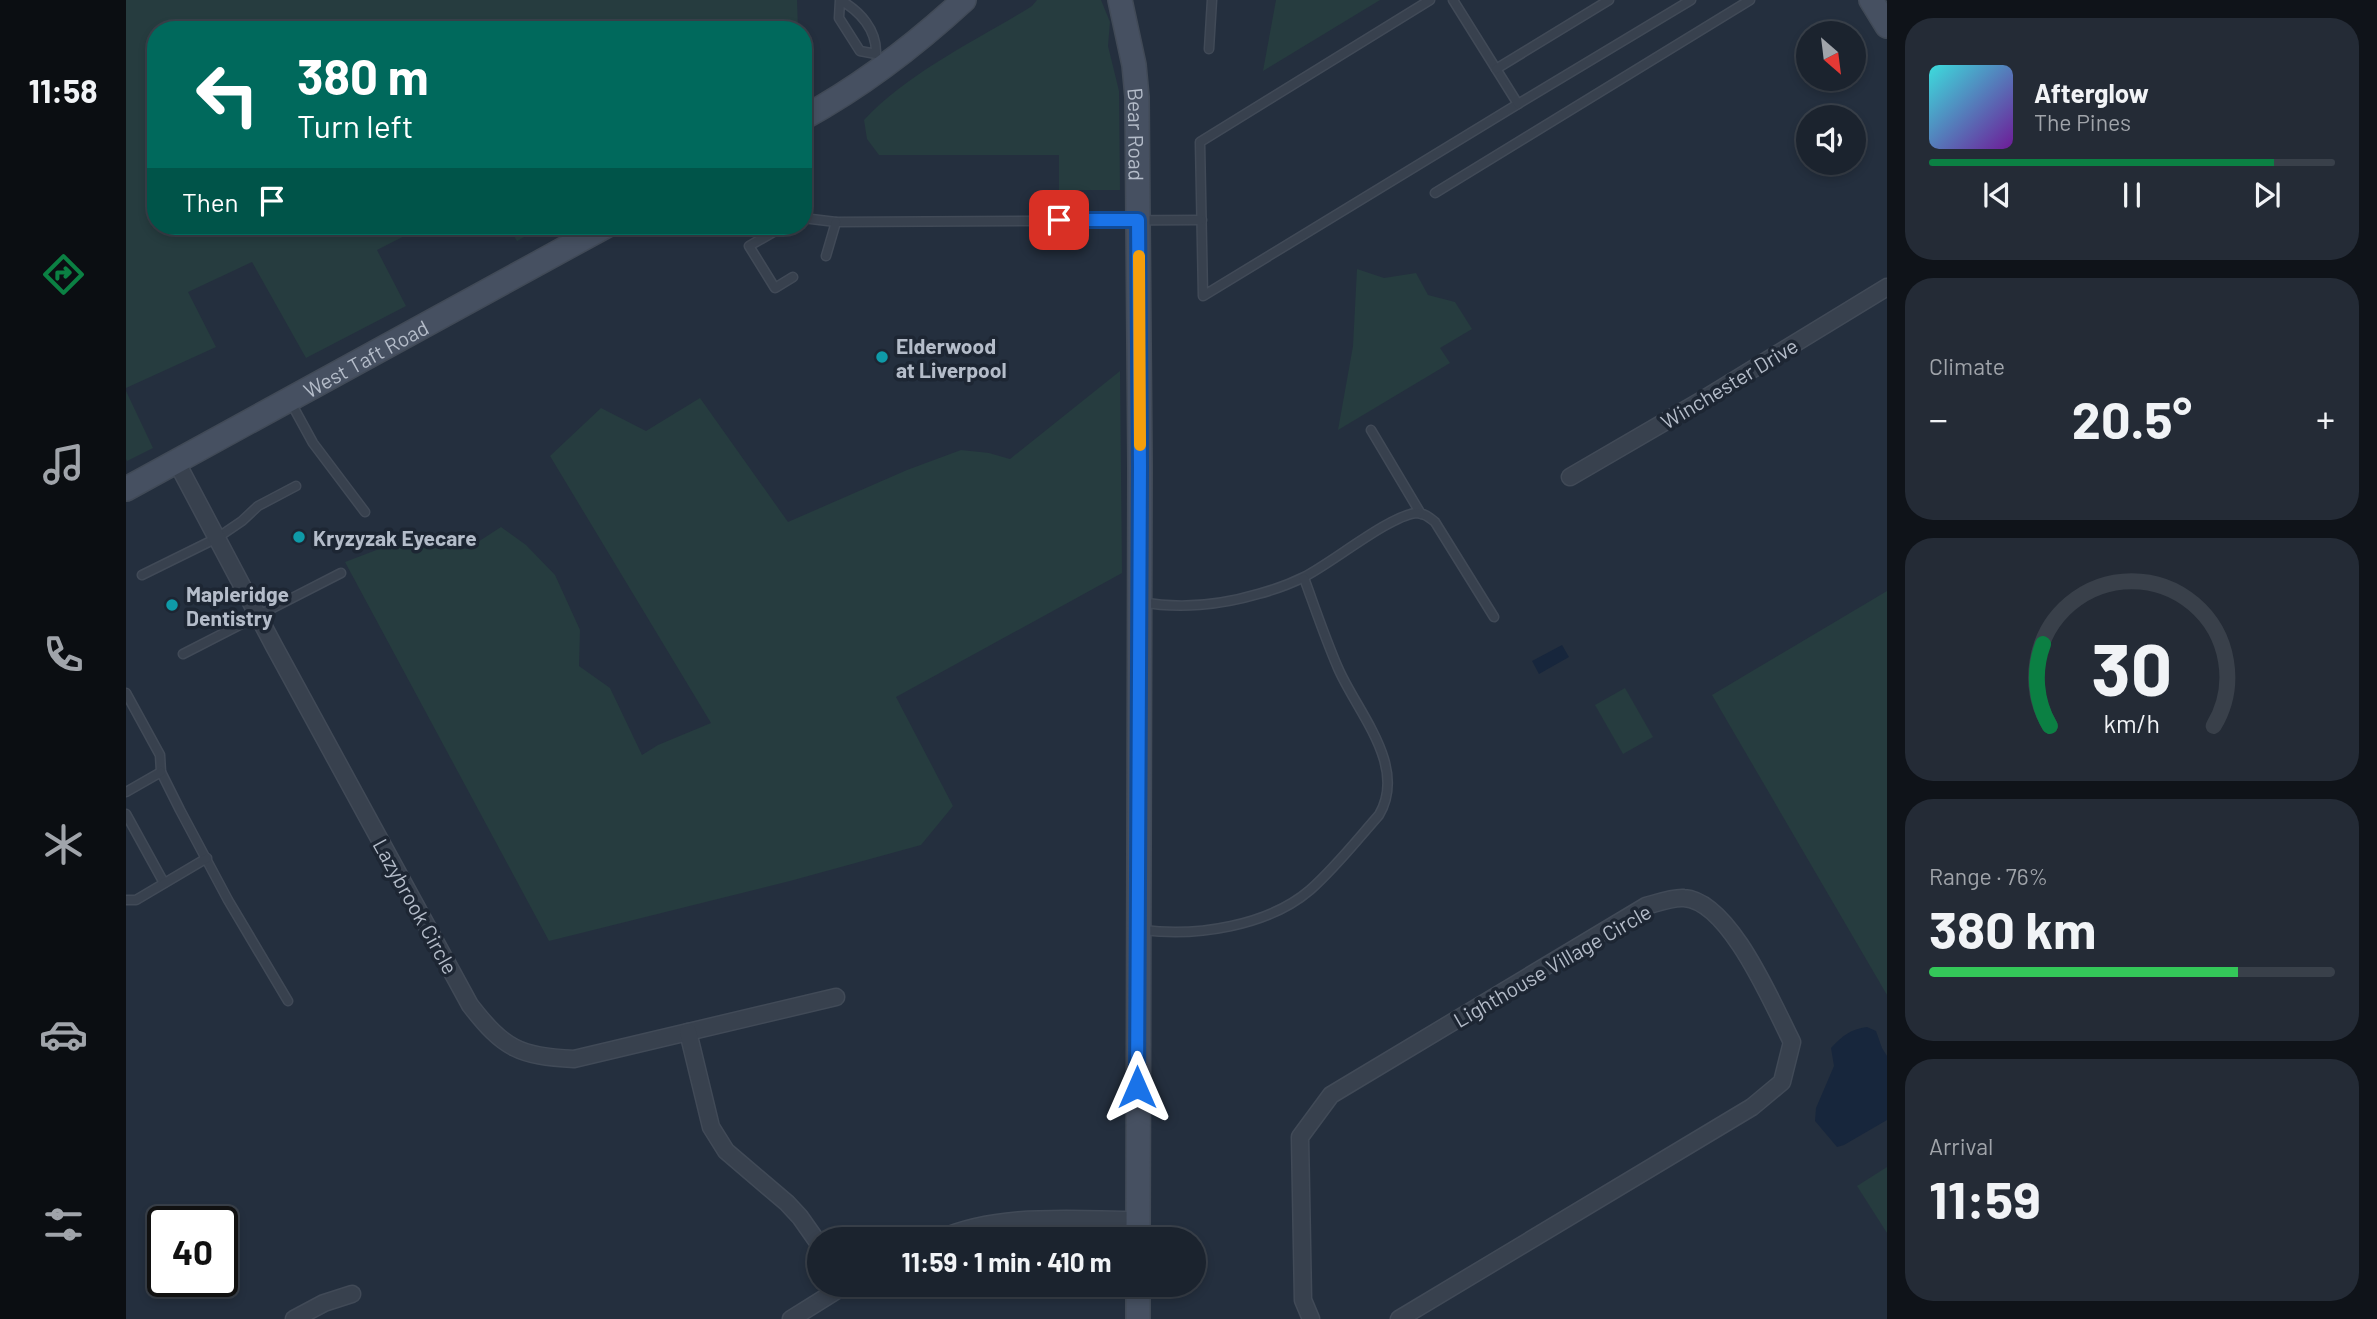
<!DOCTYPE html>
<meta charset="utf-8">
<style>
body{margin:0;font-family:Barlow,sans-serif;background:#242b36;color:#f1f3f6;height:100vh;display:flex;flex-direction:column;font-size:26px;white-space:nowrap}
*{box-sizing:border-box;margin:0}
p{font-size:23px;color:#a0a4aa}
.icon{flex:none;width:38px;height:38px;fill:none;stroke:currentColor;stroke-width:2;stroke-linecap:round;stroke-linejoin:round}
.map{position:relative;flex:1;overflow:hidden}
.drawer{display:flex;flex-direction:column;gap:18px;padding:18px;background:#0f1319;width:490px}
.drawer>*{flex:none}
.hud{position:absolute;left:21px;top:21px;width:665px;height:214px;border-radius:28px;box-shadow:0 4px 10px #0003,0 0 0 2px #39404a;background:#00695c;color:#fff;overflow:hidden}
.needle{width:46px;rotate:152deg}
.buttons{position:absolute;left:1670px;top:21px;display:grid;gap:14px}
.buttons a{display:grid;place-items:center;width:70px;height:70px;border-radius:50%;background:#1b232e;box-shadow:0 4px 10px #0003,0 0 0 2px #39404a;font-size:35px}
.speed{position:absolute;left:21px;top:1206px;display:flex;gap:14px;font-size:35px;font-weight:700;text-align:center}
.speed>*{display:grid;place-content:center;width:91px;height:91px;border-radius:50%;background:#1b232e;box-shadow:0 4px 10px #0003,0 0 0 2px #39404a;line-height:1}
.speed .limit{border:4px solid #111;border-radius:10px;background:#fff;color:#111}
.pin{position:absolute;display:grid;place-items:center;width:60px;height:60px;color:#fff;margin:-30px;border-radius:14px;box-shadow:0 4px 10px #0006}
.me{position:absolute;width:77px;margin:-38px;rotate:0deg;stroke-linejoin:round;filter:drop-shadow(0 0 5px #0008)}
.turn{display:flex;align-items:center;gap:24px;height:147px;padding:0 35px;font-size:32px}
.turn .icon{width:91px;height:91px;stroke-width:2.5}
.turn b{display:block;font-size:49px;line-height:60px}
.then{display:flex;align-items:center;height:66px;padding:0 35px;background:#0003;gap:14px;font-size:26px}
.big{font-size:52px;font-weight:700;line-height:1.1}
.drawer .card{flex:1;display:flex;flex-direction:column;justify-content:center;gap:10px;min-width:0;padding:0 24px;border-radius:28px;background:#242b36}
.drawer .dial{align-items:center;gap:0}
.dial svg{height:182px;overflow:visible;fill:none;stroke:#39404a;stroke-width:7;stroke-linecap:round;text-anchor:middle}
.dial text{fill:#f1f3f6;stroke:none}
.song{display:flex;align-items:center;gap:21px}
.cover{width:84px;height:84px;border-radius:10px;background:linear-gradient(135deg,hsl(180 70% 55%),hsl(280 70% 35%))}
.played{height:7px;border-radius:4px;background:linear-gradient(90deg,#0b8043 85%,#39404a 85%)}
.keys{display:flex;justify-content:space-around;direction:ltr}
.heat{display:flex;justify-content:space-between;align-items:center;font-size:38px;direction:ltr}
.charge{height:10px;border-radius:5px;background:linear-gradient(90deg,#34c759 76%,#39404a 0)}
.trip{position:absolute;left:681px;top:1227px;width:399px;height:70px;border-radius:35px;background:#1b232e;box-shadow:0 4px 10px #0003,0 0 0 2px #39404a;font-weight:700;line-height:70px;text-align:center}
main{display:flex;flex:1;min-height:0}
.tabs{display:flex;flex-direction:column;width:126px;justify-content:space-around;align-items:center;background:#0b0e12;color:#a0a4aa}
.tabs .icon{width:49px;height:49px}
.tabs .selected{color:#0b8043}
.tabs b{font-size:32px;color:#f1f3f6}
.map>svg:first-child{display:block}
.green{fill:#263c3f}
.water{fill:#17263c}
.lines{fill:none;stroke-linecap:round;stroke-linejoin:round}
.lane-casing{stroke:#414a57;stroke-width:11}
.street-casing{stroke:#414a57;stroke-width:19}
.secondary-casing{stroke:#414a57;stroke-width:26}
.lane{stroke:#38414e;stroke-width:8}
.street{stroke:#38414e;stroke-width:16}
.secondary{stroke:#465061;stroke-width:23}
.route-casing{stroke:#114b97;stroke-width:18}
.route{stroke:#1a73e8;stroke-width:12}
.slow{stroke:#f59e0b;stroke-width:12}
.culture-dot{fill:#0f9aa8;stroke:#1d2633;stroke-width:2.5}
.labels{text-anchor:middle;dominant-baseline:central;stroke-width:7;stroke-linejoin:round;paint-order:stroke}
.street-label{font-size:21px;fill:#b4bcc9;stroke:#1d2633}
.poi-label{font-size:21px;font-weight:bold;fill:#b4bcc9;stroke:#1d2633;text-anchor:start}
</style>
<main>
<nav class="tabs">
<b>11:58</b>
<svg class="icon selected" aria-label="directions" viewBox="0 0 24 24"><path d="M12 3l9 9-9 9-9-9zM9 14v-3h6M13 9l2 2-2 2"/></svg>
<svg class="icon" aria-label="music" viewBox="0 0 24 24"><path d="M9 18V5l10-2v13"/><circle cx="6" cy="18" r="3"/><circle cx="16" cy="16" r="3"/></svg>
<svg class="icon" aria-label="phone" viewBox="0 0 24 24"><path d="M5 4h4l2 5-3 2q2 4 5 5l2-3 5 2v4C11 20 4 13 5 4z"/></svg>
<svg class="icon" aria-label="climate" viewBox="0 0 24 24"><path d="M12 3v18M4 7l16 10M4 17L20 7"/></svg>
<svg class="icon" aria-label="car" viewBox="0 0 24 24"><path d="M5 17H2v-5l4-1 3-4h7l3 4 3 1v5h-3M9 17h6M6 11h13"/><circle cx="7" cy="17" r="2"/><circle cx="17" cy="17" r="2"/></svg>
<svg class="icon" aria-label="filters" viewBox="0 0 24 24"><path d="M4 7h16M4 17h16"/><circle cx="9" cy="7" r="2"/><circle cx="15" cy="17" r="2"/></svg>
</nav>
<div class="map">
<svg width="1761" height="1319" viewBox="0 0 1761 1319">
<rect width="100%" height="100%" fill="#242f3e"/>
<g class="green">
<polygon points="0,0 671,0 672,30 30,30 30,226 298,226 251,250 280,306 180,358 126,262 62,292 90,347 0,388"/>
<path d="M911,0H975L984,22L982,46L993,91L994,190H933V155H753L741,139L738,120C784,71 850,41 906,6Z"/>
<polygon points="1150,0 1254,0 1137,71"/>
<polygon points="382,226 418,226 391,241"/>
<polygon points="1231,269 1258,278 1290,273 1302,295 1329,302 1346,329 1314,348 1324,363 1212,430 1227,346"/>
<polygon points="994,371 996,573 770,697 827,806 795,845 664,881 423,941 219,562 253,549 294,544 341,549 375,527 400,545 429,575 454,630 453,666 484,688 516,755 532,745 585,723 424,456 475,408 520,431 574,398 662,522 781,470 835,450 863,453 884,459"/>
<polygon points="0,391 27,448 1,461 0,459"/>
<polygon points="1761,591 1761,995 1586,695"/>
<polygon points="1499,688 1527,737 1497,754 1469,705"/>
<polygon points="1761,1167 1761,1233 1731,1186"/>
</g>
<g class="water">
<polygon points="1436,645 1443,657 1413,674 1406,661"/>
<path d="M1741,1027L1750,1031L1756,1048L1761,1056V1120L1718,1145L1711,1147L1689,1121L1690,1108L1708,1066L1705,1048C1716,1036 1725,1029 1741,1027Z"/>
</g>
<g class="lines">
<defs>
<g id="lane">
<path d="M714,0L713,18L734,51L750,54C751,30 734,11 714,0"/>
<polyline points="1304,0 1074,142 1077,296 1392,104"/>
<polyline points="1327,0 1392,104 1565,0"/>
<polyline points="1083,49 1086,0"/>
<polyline points="1370,69 1483,0"/>
<polyline points="1309,193 1624,0"/>
<polyline points="677,218 710,222 1076,220"/>
<polyline points="658,226 623,246 649,288 667,277"/>
<polyline points="700,256 710,222"/>
<polyline points="164,401 187,443 239,512"/>
<polyline points="1245,430 1295,514"/>
<polyline points="16,575 91,538 116,521 132,506 170,486"/>
<path d="M1015,602C1053,609 1095,605 1132,594C1147,590 1164,584 1178,577C1206,563 1263,516 1290,513C1298,513 1303,517 1309,522L1368,617"/>
<polyline points="57,654 215,573"/>
<polyline points="0,693 34,755 35,772 54,810 102,900 162,1001"/>
<polyline points="0,792 35,772"/>
<polyline points="0,814 38,883"/>
<polyline points="0,900 10,900 81,858"/>
<path d="M1017,930C1070,937 1142,926 1184,890C1209,868 1231,840 1253,815C1282,766 1231,712 1212,668C1199,638 1189,608 1178,578"/>
</g>
<g id="street">
<path d="M50,461L148,646L344,1005C378,1049 393,1056 448,1059L710,997"/>
<polyline points="1444,477 1578,399 1761,287"/>
<polyline points="562,1032 585,1127 600,1151 661,1203 674,1217 693,1244"/>
<path d="M813,1239C874,1212 947,1220 1012,1220"/>
<polyline points="168,1319 198,1303 226,1294"/>
<polyline points="665,1319 721,1284"/>
<path d="M1185,1319L1177,1300L1174,1137L1205,1095L1520,906C1531,903 1547,897 1558,898C1604,901 1647,1005 1666,1042L1656,1082L1626,1107L1273,1319"/>
</g>
<g id="secondary">
<path id="s1" d="M994,0L1008,65L1011,97L1014,466L1012,1239"/>
<polyline points="1745,0 1761,26"/>
<path d="M677,118C736,86 788,46 838,0"/>
<path id="s2" d="M0,489L480,226"/>
<polyline points="1012,1319 1012,1284"/>
</g>
</defs>
<use href="#lane" class="lane-casing"/>
<use href="#street" class="street-casing"/>
<use href="#secondary" class="secondary-casing"/>
<use href="#lane" class="lane"/>
<use href="#street" class="street"/>
<use href="#secondary" class="secondary"/>
</g>
<g class="lines">
<defs>
<polyline id="route" points="933,220 1012,220 1014,466 1011,1087"/>
</defs>
<use href="#route" class="route-casing"/>
<use href="#route" class="route"/>
<polyline class="slow" points="1013,256 1014,445"/>
</g>
<g class="culture-dot">
<circle cx="756" cy="357" r="7"/>
<circle cx="173" cy="537" r="7"/>
<circle cx="46" cy="605" r="7"/>
</g>
<g class="labels">
<g class="street-label">
<text stroke="none"><textPath href="#s1" startOffset="136">Bear Road</textPath></text>
<text stroke="none"><textPath href="#s2" startOffset="273">West Taft Road</textPath></text>
<text transform="translate(1603 383) rotate(-31)">Winchester Drive</text>
<text transform="translate(290 906) rotate(61)">Lazybrook Circle</text>
<text transform="translate(1426 965) rotate(-30)">Lighthouse Village Circle</text>
</g>
<g class="poi-label">
<text x="770" y="345">Elderwood<tspan x="770" dy="24">at Liverpool</tspan></text>
<text x="187" y="537">Kryzyzak Eyecare</text>
<text x="60" y="593">Mapleridge<tspan x="60" dy="24">Dentistry</tspan></text>
</g>
</g>
</svg>
<div class="buttons">
<a><svg class="needle" viewBox="-14 -14 28 28"><path d="M0-13l5 13h-10z" fill="#e53935"/><path d="M0 13l5-13h-10z" fill="#a0a4aa"/></svg></a>
<a><svg class="icon" aria-label="sound" viewBox="0 0 24 24"><path d="M4 9h4l5-4v14l-5-4H4zM17 9q2 3 0 6"/></svg></a>
</div>
<div class="speed"><div class="limit">40</div></div>
<div class="pin" style="left:933px;top:220px;background:#d93025"><svg class="icon" aria-label="arrive" viewBox="0 0 24 24"><path d="M6 21V4h12l-3 4 3 4H6"/></svg></div>
<svg class="me" style="left:1011px;top:1087px" viewBox="-20 -20 40 40"><path d="M0-17L14 15 0 8-14 15z" fill="#1a73e8" stroke="#fff" stroke-width="4"/></svg>
<div class="trip">11:59 · 1 min · 410 m</div>
<div class="hud">
<div class="turn"><svg class="icon" aria-label="left" viewBox="0 0 24 24"><path d="M17 20v-9H6M10 6l-5 5 5 5"/></svg><div><b>380 m</b>Turn left</div></div>
<div class="then">Then<svg class="icon" aria-label="arrive" viewBox="0 0 24 24"><path d="M6 21V4h12l-3 4 3 4H6"/></svg></div>
</div>
</div>
<section class="drawer">
<div class="card">
<div class="song"><i class="cover"></i><div><b>Afterglow</b><p>The Pines</p></div></div>
<div class="played"></div>
<div class="keys"><svg class="icon" aria-label="previous" viewBox="0 0 24 24"><path d="M18 5L8 12l10 7zM5 5v14"/></svg><svg class="icon" aria-label="pause" viewBox="0 0 24 24"><path d="M8 5v14M16 5v14"/></svg><svg class="icon" aria-label="next" viewBox="0 0 24 24"><path d="M6 5l10 7-10 7zM19 5v14"/></svg></div>
</div>
<div class="card"><p>Climate</p>
<div class="heat"><a>−</a><b class="big">20.5°</b><a>+</a></div>
</div>
<div class="card dial"><svg viewBox="0 0 100 80">
<path d="M14 69A42 42 0 1 1 86 69"/>
<path d="M14 69A42 42 0 0 1 11 33" stroke="#0b8043"/>
<text x="50" y="56" font-size="32" font-weight="700">30</text>
<text x="50" y="72" font-size="11">km/h</text>
</svg></div>
<div class="card"><p>Range · 76%</p><b class="big">380 km</b><div class="charge"></div></div>
<div class="card"><p>Arrival</p><b class="big">11:59</b></div>
</section>
</main>
